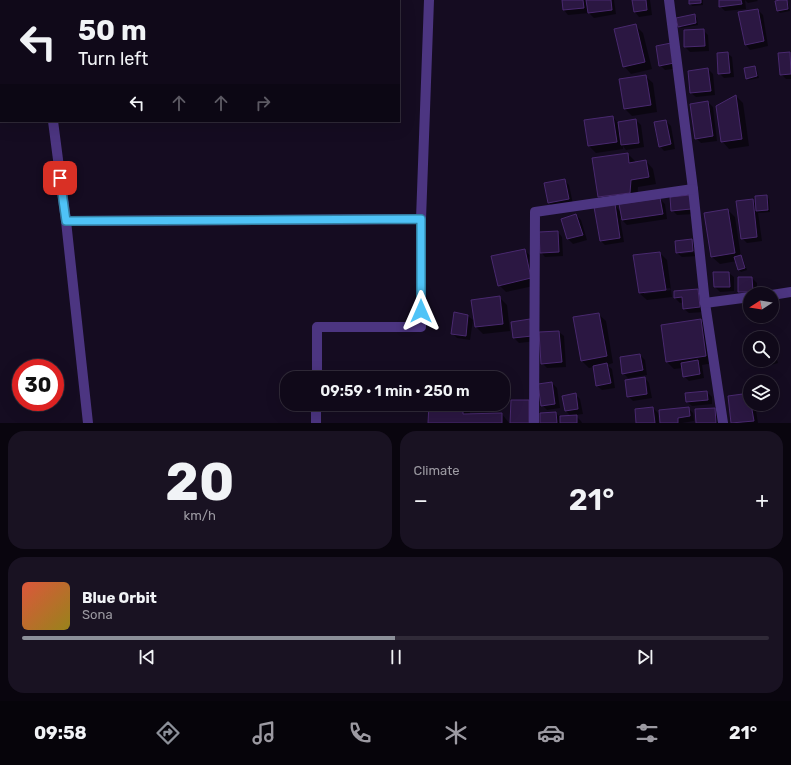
<!DOCTYPE html>
<meta charset="utf-8">
<style>
body{margin:0;font-family:Rubik,sans-serif;background:#191222;color:#f1f3f6;height:100vh;display:flex;flex-direction:column;font-size:15px;white-space:nowrap}
*{box-sizing:border-box;margin:0}
p{font-size:13px;color:#9c9aa2}
.icon{flex:none;width:22px;height:22px;fill:none;stroke:currentColor;stroke-width:2;stroke-linecap:round;stroke-linejoin:round}
.map{position:relative;height:423px;overflow:hidden}
.side{display:flex;flex-direction:column;gap:8px;padding:8px;background:#09050e;flex:1}
.side>*{flex:none}
.top-card{position:absolute;left:0px;top:0px;width:400px;height:122px;box-shadow:0 4px 16px #0002,0 0 0 1px #302a38;background:#100919;color:#f1f3f6;overflow:hidden}
.needle{width:26px;rotate:258deg}
.buttons{position:absolute;left:743px;top:287px;display:grid;gap:8px}
.buttons a{display:grid;place-items:center;width:36px;height:36px;border-radius:50%;background:#100919;box-shadow:0 4px 16px #0002,0 0 0 1px #302a38;font-size:20px}
.speed{position:absolute;left:12px;top:359px;display:flex;gap:8px;font-size:20px;font-weight:700;text-align:center}
.speed>*{display:grid;place-content:center;width:52px;height:52px;border-radius:50%;background:#100919;box-shadow:0 4px 16px #0002,0 0 0 1px #302a38;line-height:1}
.speed .limit{border:6px solid #d22;background:#fff;color:#111}
.pin{position:absolute;display:grid;place-items:center;width:34px;height:34px;color:#fff;margin:-17px;border-radius:8px;box-shadow:0 2px 6px #0006}
.me{position:absolute;width:44px;margin:-22px;rotate:0deg;stroke-linejoin:round;filter:drop-shadow(0 0 3px #0008)}
.turn{display:flex;align-items:center;gap:14px;height:84px;padding:0 12px;font-size:18px}
.turn .icon{width:52px;height:52px;stroke-width:2.5}
.turn b{display:block;font-size:28px;line-height:34px}
.lanes{display:flex;align-items:center;height:38px;padding:0 12px;background:#0003;justify-content:center;gap:20px;direction:ltr}
.lanes .off{opacity:.35}
.big{font-size:30px;font-weight:600;line-height:1.1}
.side .card{flex:1;display:flex;flex-direction:column;justify-content:center;gap:6px;min-width:0;padding:0 14px;border-radius:16px;background:#191222}
.side .dial{align-items:center;gap:0}
.dial b{font-size:52px;line-height:1}
.song{display:flex;align-items:center;gap:12px}
.cover{width:48px;height:48px;border-radius:6px;background:linear-gradient(135deg,hsl(10 70% 55%),hsl(50 70% 35%))}
.played{height:4px;border-radius:2px;background:linear-gradient(90deg,#8c9099 50%,#302a38 50%)}
.keys{display:flex;justify-content:space-around;direction:ltr}
.heat{display:flex;justify-content:space-between;align-items:center;font-size:22px;direction:ltr}
.side .tiles{flex:1;display:grid;gap:8px;grid-template-columns:1fr 1fr}
.card:last-child{grid-column:span 2}
.trip{position:absolute;left:280px;top:371px;width:230px;height:40px;border-radius:16px;background:#100919;box-shadow:0 4px 16px #0002,0 0 0 1px #302a38;font-weight:600;line-height:40px;text-align:center}
.dock{display:flex;height:64px;justify-content:space-around;align-items:center;background:#06040a;color:#9c9aa2}
.dock .icon{width:28px;height:28px}
.dock .selected{color:#8c9099}
.dock b{font-size:18px;color:#f1f3f6}
.map>svg:first-child{display:block}
.shadow{fill:#0007;fill-rule:evenodd}
.building{fill:#2b1742;stroke:#49296f}
.lines{fill:none;stroke-linecap:round;stroke-linejoin:round}
.street{stroke:#4c3581;stroke-width:10}
.route-casing{stroke:#337fa1;stroke-width:10}
.route{stroke:#4fc3f7;stroke-width:7}
</style>
<div class="map">
<svg width="791" height="423" viewBox="0 0 791 423">
<rect width="100%" height="100%" fill="#150c21"/>
<g class="shadow">
<polygon points="563,0 614,0 616,14 594,18 589,13 568,15 564,10"/>
<polygon points="633,0 650,0 652,15 639,17 635,12"/>
<polygon points="690,0 703,0 703,5 692,6 690,3"/>
<polygon points="720,0 757,0 758,1 748,3 745,0 746,9 725,11 720,6"/>
<polygon points="786,0 788,2 790,11 780,13 778,11"/>
<polygon points="758,10 763,15 768,46 750,50 746,45"/>
<polygon points="695,16 697,18 698,25 681,28 679,26"/>
<polygon points="636,26 643,33 652,69 631,74 624,66"/>
<polygon points="703,30 708,35 709,51 690,52 685,47"/>
<polygon points="657,47 678,68 665,70 660,65"/>
<polygon points="727,53 732,57 734,77 724,78 719,73"/>
<polygon points="789,53 791,55 791,79 786,79 781,74"/>
<polygon points="755,67 757,70 759,78 749,80 746,78"/>
<polygon points="708,69 713,74 715,95 696,97 691,93"/>
<polygon points="645,76 653,83 657,112 632,116 625,109 620,80"/>
<polygon points="736,96 743,103 749,146 729,149 722,141 717,106"/>
<polygon points="708,102 713,107 717,141 701,143 696,138"/>
<polygon points="613,117 618,123 636,120 641,125 644,147 626,150 623,146 623,149 596,153 589,146"/>
<polygon points="666,121 671,126 675,149 664,151 660,146"/>
<polygon points="628,154 635,161 635,163 646,161 653,169 656,184 638,187 637,200 606,204 599,197"/>
<polygon points="564,180 569,185 573,204 554,208 549,203"/>
<polygon points="689,196 695,214 677,215 672,210"/>
<polygon points="767,196 769,199 770,212 758,213 762,241 747,243 742,238 752,200 757,205"/>
<polygon points="660,199 665,204 667,219 627,225 620,218 624,242 605,245 600,240 614,205 621,212"/>
<polygon points="728,210 735,217 741,257 743,259 747,270 741,272 739,270 737,261 720,264 712,257"/>
<polygon points="576,215 581,220 587,240 573,244 568,239 562,219"/>
<polygon points="558,232 562,237 563,256 545,257 541,252"/>
<polygon points="692,241 697,245 697,250 680,252 680,254 697,252 698,256 682,257 677,253"/>
<polygon points="524,250 532,257 538,285 506,292 499,285"/>
<path d="M660,253L667,260L672,297L647,300L639,293ZM670,288L671,290L644,294V292Z"/>
<polygon points="729,273 734,277 734,291 720,292 715,287"/>
<polygon points="739,278 752,278 757,283 757,294 750,294 744,297 739,292"/>
<polygon points="698,290 703,294 704,312 689,313 684,309 684,302 680,303 675,298"/>
<polygon points="499,297 507,305 510,331 483,334 476,327"/>
<polygon points="455,314 468,316 473,320 470,340 457,338 452,333"/>
<polygon points="598,314 606,321 613,363 607,365 612,369 615,388 602,390 597,386 594,367 589,368 582,361"/>
<polygon points="700,320 708,327 713,363 702,365 704,378 689,381 684,376 683,368 674,369 667,362"/>
<polygon points="512,322 536,341 519,343 514,338"/>
<polygon points="559,332 564,336 566,367 547,368 542,363"/>
<polygon points="772,342 778,363 760,368 755,363 754,360 772,360"/>
<polygon points="640,355 645,360 647,375 628,378 623,373"/>
<polygon points="645,378 649,383 652,398 633,401 628,396"/>
<polygon points="552,383 557,388 560,408 547,410 542,405"/>
<polygon points="707,392 712,397 712,404 692,406 687,402"/>
<polygon points="575,394 580,399 583,414 575,415 581,421 582,423 541,423 556,413 560,417 571,416 566,411"/>
<polygon points="750,394 750,404 755,404 758,423 732,423 729,397"/>
<polygon points="430,404 469,404 470,415 502,414 509,423 429,423"/>
<polygon points="653,408 658,413 659,423 637,423"/>
<polygon points="688,408 693,413 694,421 682,423 661,423"/>
<polygon points="714,409 719,413 720,423 697,423"/>
</g>
<g class="building">
<polygon points="562,0 583,0 584,8 563,10"/>
<polygon points="586,0 611,0 612,10 588,13"/>
<polygon points="632,0 646,0 647,10 634,12"/>
<polygon points="689,0 701,0 701,3 689,4"/>
<polygon points="719,0 741,0 742,4 719,7"/>
<polygon points="780,0 787,0 788,9 777,11 775,1"/>
<polygon points="758,9 764,41 745,45 738,12"/>
<polygon points="695,14 696,23 678,27 676,18"/>
<polygon points="636,24 645,62 623,67 614,29"/>
<polygon points="704,29 705,46 684,47 684,30"/>
<polygon points="671,43 674,63 659,66 656,46"/>
<polygon points="728,52 730,73 718,74 717,53"/>
<polygon points="790,52 791,74 780,75 778,53"/>
<polygon points="755,66 757,76 746,79 744,68"/>
<polygon points="708,68 711,91 690,93 688,71"/>
<polygon points="646,75 651,105 624,109 619,79"/>
<polygon points="736,95 742,139 721,142 716,106"/>
<polygon points="708,101 713,136 695,139 690,104"/>
<polygon points="613,116 617,142 588,146 584,120"/>
<polygon points="636,119 639,143 621,145 618,122"/>
<polygon points="666,120 671,144 659,147 654,122"/>
<polygon points="628,153 629,163 646,160 649,177 631,180 630,193 598,197 592,158"/>
<polygon points="565,179 569,199 548,203 544,183"/>
<polygon points="690,195 691,209 671,211 670,197"/>
<polygon points="767,195 768,210 756,211 755,196"/>
<polygon points="660,198 663,214 622,220 619,204"/>
<polygon points="753,199 757,237 741,239 736,201"/>
<polygon points="615,204 620,238 600,241 594,207"/>
<polygon points="728,209 735,253 711,257 704,213"/>
<polygon points="576,214 583,235 567,239 561,219"/>
<polygon points="558,231 559,252 540,253 539,232"/>
<polygon points="692,239 693,251 676,253 675,241"/>
<polygon points="525,249 531,278 498,286 491,256"/>
<polygon points="660,252 666,290 639,293 633,255"/>
<polygon points="741,255 745,268 738,270 734,257"/>
<polygon points="713,272 729,272 730,287 714,287"/>
<polygon points="738,277 752,277 753,292 738,292"/>
<polygon points="698,289 700,307 683,309 682,297 674,298 674,291"/>
<polygon points="500,296 503,324 475,327 471,300"/>
<polygon points="454,312 468,315 466,336 451,334"/>
<polygon points="599,313 607,356 581,361 573,317"/>
<polygon points="530,319 532,336 513,338 511,322"/>
<polygon points="701,319 706,356 666,362 661,325"/>
<polygon points="559,331 562,362 541,364 539,332"/>
<polygon points="766,332 768,338 750,338 750,350 746,338"/>
<polygon points="640,354 643,370 622,374 620,357"/>
<polygon points="698,360 700,374 683,377 681,363"/>
<polygon points="607,363 611,383 596,386 593,366"/>
<polygon points="645,377 647,394 627,397 625,380"/>
<polygon points="552,382 555,404 541,406 538,384"/>
<polygon points="707,391 708,400 686,402 685,393"/>
<polygon points="576,393 578,409 565,411 562,396"/>
<polygon points="750,393 750,404 751,404 754,421 731,423 728,396"/>
<polygon points="511,400 529,400 529,423 510,423"/>
<polygon points="429,404 463,404 463,414 502,413 502,423 428,423"/>
<polygon points="653,407 655,423 636,423 635,409"/>
<polygon points="689,407 690,416 678,418 678,423 660,423 659,410"/>
<polygon points="715,408 716,423 696,423 695,409"/>
<polygon points="556,412 557,423 540,423 540,413"/>
<polygon points="577,415 577,423 560,423 560,416"/>
</g>
<g class="lines">
<g class="street">
<polyline points="37,0 37,1"/>
<polyline points="669,0 693,189 705,303 723,423"/>
<polyline points="53,121 66,221 88,423"/>
<polyline points="66,221 421,219"/>
<polyline points="772,295 791,292"/>
<polyline points="705,303 750,297"/>
<polyline points="317,378 317,327 421,327 421,219 429,0"/>
<polyline points="316,423 316,404"/>
<polyline points="534,423 535,212 693,189"/>
</g>
</g>
<g class="lines">
<defs>
<polyline id="route" points="60,178 66,221 421,219 421,311"/>
</defs>
<use href="#route" class="route-casing"/>
<use href="#route" class="route"/>
</g>
</svg>
<div class="buttons">
<a><svg class="needle" viewBox="-14 -14 28 28"><path d="M0-13l5 13h-10z" fill="#e53935"/><path d="M0 13l5-13h-10z" fill="#9c9aa2"/></svg></a>
<a><svg class="icon" aria-label="search" viewBox="0 0 24 24"><circle cx="10" cy="10" r="6"/><path d="M15 15l6 6"/></svg></a>
<a><svg class="icon" aria-label="layers" viewBox="0 0 24 24"><path d="M12 4l9 5-9 5-9-5zM3 14l9 5 9-5"/></svg></a>
</div>
<div class="speed"><div class="limit">30</div></div>
<div class="pin" style="left:60px;top:178px;background:#d93025"><svg class="icon" aria-label="arrive" viewBox="0 0 24 24"><path d="M6 21V4h12l-3 4 3 4H6"/></svg></div>
<svg class="me" style="left:421px;top:311px" viewBox="-20 -20 40 40"><path d="M0-17L14 15 0 8-14 15z" fill="#4fc3f7" stroke="#fff" stroke-width="4"/></svg>
<div class="trip">09:59 · 1 min · 250 m</div>
<div class="top-card">
<div class="turn"><svg class="icon" aria-label="left" viewBox="0 0 24 24"><path d="M17 20v-9H6M10 6l-5 5 5 5"/></svg><div><b>50 m</b>Turn left</div></div>
<div class="lanes"><svg class="icon" aria-label="left" viewBox="0 0 24 24"><path d="M17 20v-9H6M10 6l-5 5 5 5"/></svg><svg class="icon off" aria-label="ahead" viewBox="0 0 24 24"><path d="M12 20V5M6 11l6-6 6 6"/></svg><svg class="icon off" aria-label="ahead" viewBox="0 0 24 24"><path d="M12 20V5M6 11l6-6 6 6"/></svg><svg class="icon off" aria-label="right" viewBox="0 0 24 24"><path d="M7 20v-9h11M14 6l5 5-5 5"/></svg></div>
</div>
</div>
<section class="side">
<div class="tiles">
<div class="card dial"><b>20</b><p>km/h</p></div>
<div class="card"><p>Climate</p>
<div class="heat"><a>−</a><b class="big">21°</b><a>+</a></div>
</div>
<div class="card">
<div class="song"><i class="cover"></i><div><b>Blue Orbit</b><p>Sona</p></div></div>
<div class="played"></div>
<div class="keys"><svg class="icon" aria-label="previous" viewBox="0 0 24 24"><path d="M18 5L8 12l10 7zM5 5v14"/></svg><svg class="icon" aria-label="pause" viewBox="0 0 24 24"><path d="M8 5v14M16 5v14"/></svg><svg class="icon" aria-label="next" viewBox="0 0 24 24"><path d="M6 5l10 7-10 7zM19 5v14"/></svg></div>
</div>
</div>
</section>
<nav class="dock">
<b>09:58</b>
<svg class="icon selected" aria-label="directions" viewBox="0 0 24 24"><path d="M12 3l9 9-9 9-9-9zM9 14v-3h6M13 9l2 2-2 2"/></svg>
<svg class="icon" aria-label="music" viewBox="0 0 24 24"><path d="M9 18V5l10-2v13"/><circle cx="6" cy="18" r="3"/><circle cx="16" cy="16" r="3"/></svg>
<svg class="icon" aria-label="phone" viewBox="0 0 24 24"><path d="M5 4h4l2 5-3 2q2 4 5 5l2-3 5 2v4C11 20 4 13 5 4z"/></svg>
<svg class="icon" aria-label="climate" viewBox="0 0 24 24"><path d="M12 3v18M4 7l16 10M4 17L20 7"/></svg>
<svg class="icon" aria-label="car" viewBox="0 0 24 24"><path d="M5 17H2v-5l4-1 3-4h7l3 4 3 1v5h-3M9 17h6M6 11h13"/><circle cx="7" cy="17" r="2"/><circle cx="17" cy="17" r="2"/></svg>
<svg class="icon" aria-label="filters" viewBox="0 0 24 24"><path d="M4 7h16M4 17h16"/><circle cx="9" cy="7" r="2"/><circle cx="15" cy="17" r="2"/></svg>
<b>21°</b>
</nav>
